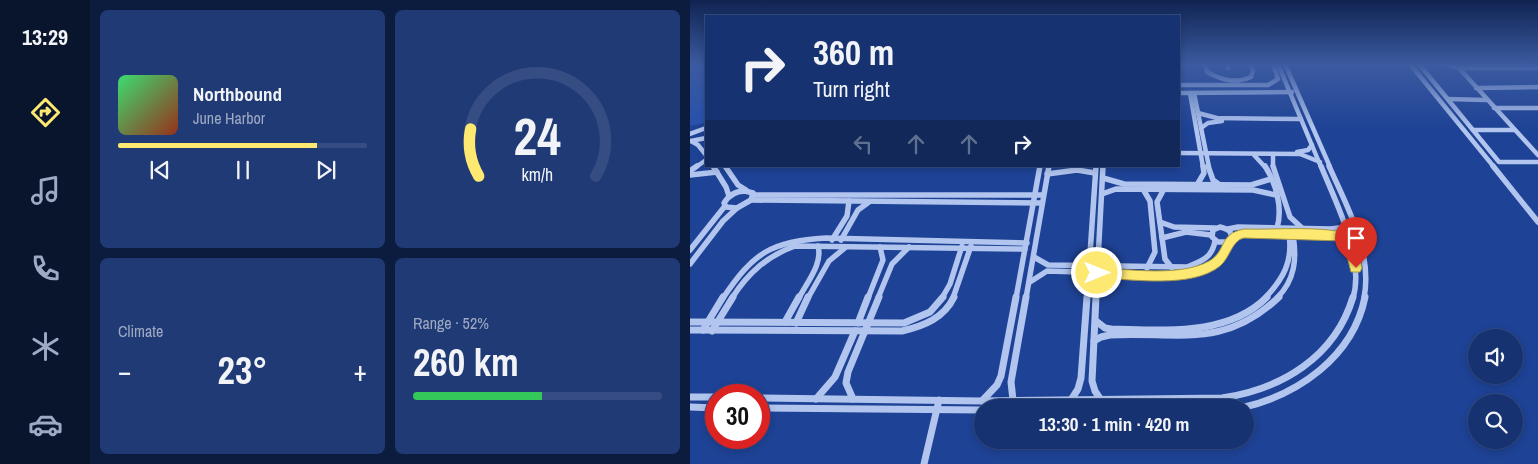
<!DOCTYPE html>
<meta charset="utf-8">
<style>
body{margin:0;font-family:"Archivo Narrow",sans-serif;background:#1f3a75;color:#f1f3f6;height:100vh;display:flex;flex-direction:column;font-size:19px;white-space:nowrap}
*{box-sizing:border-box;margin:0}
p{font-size:16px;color:#9eaac3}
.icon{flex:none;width:28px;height:28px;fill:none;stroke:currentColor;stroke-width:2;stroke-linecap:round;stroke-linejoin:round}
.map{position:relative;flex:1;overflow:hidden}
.drawer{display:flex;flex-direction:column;gap:10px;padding:10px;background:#0c1c3e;width:600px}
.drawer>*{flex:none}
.banner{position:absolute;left:15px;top:15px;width:475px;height:152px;border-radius:0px;box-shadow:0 2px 8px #0003,0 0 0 1px #354d83;background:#163270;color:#f1f3f6;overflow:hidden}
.buttons{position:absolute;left:778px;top:329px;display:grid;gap:10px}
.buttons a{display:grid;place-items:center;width:55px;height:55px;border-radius:50%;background:#163270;box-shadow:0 2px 8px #0003,0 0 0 1px #354d83;font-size:25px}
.speed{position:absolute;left:15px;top:384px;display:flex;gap:10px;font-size:25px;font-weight:700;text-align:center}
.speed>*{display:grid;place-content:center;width:65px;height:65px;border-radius:50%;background:#163270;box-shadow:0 2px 8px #0003,0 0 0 1px #354d83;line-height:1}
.speed .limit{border:8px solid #d22;background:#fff;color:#111}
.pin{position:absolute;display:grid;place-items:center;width:42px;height:42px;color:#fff;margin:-51px -21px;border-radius:50% 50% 50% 0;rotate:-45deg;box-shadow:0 0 5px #0007}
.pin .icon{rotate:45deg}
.me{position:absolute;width:55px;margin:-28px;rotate:90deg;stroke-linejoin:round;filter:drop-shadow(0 0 4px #0008)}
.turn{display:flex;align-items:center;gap:18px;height:105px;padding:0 25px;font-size:22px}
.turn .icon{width:65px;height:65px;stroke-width:2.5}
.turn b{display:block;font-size:35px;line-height:42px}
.lanes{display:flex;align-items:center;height:48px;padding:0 25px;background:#0003;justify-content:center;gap:25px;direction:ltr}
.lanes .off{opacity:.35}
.big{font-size:38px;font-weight:700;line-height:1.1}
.drawer .tile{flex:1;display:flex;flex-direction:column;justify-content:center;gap:8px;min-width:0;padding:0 18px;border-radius:8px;background:#1f3a75}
.drawer .dial{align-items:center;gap:0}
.dial svg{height:130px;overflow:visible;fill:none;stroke:#354d83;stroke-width:7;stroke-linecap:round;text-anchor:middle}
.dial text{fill:#f1f3f6;stroke:none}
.song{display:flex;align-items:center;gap:15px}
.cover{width:60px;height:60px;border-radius:8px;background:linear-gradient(135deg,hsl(140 70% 55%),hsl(10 70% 35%))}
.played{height:5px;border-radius:2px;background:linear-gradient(90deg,#fde871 80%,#354d83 80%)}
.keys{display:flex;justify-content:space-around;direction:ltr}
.heat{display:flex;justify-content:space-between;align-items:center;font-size:28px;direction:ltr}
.charge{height:8px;border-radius:4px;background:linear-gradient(90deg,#34c759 52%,#354d83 0)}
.drawer .tiles{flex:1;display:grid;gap:10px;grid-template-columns:repeat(2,1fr)}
.trip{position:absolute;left:284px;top:399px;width:280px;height:50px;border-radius:25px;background:#163270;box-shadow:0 2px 8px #0003,0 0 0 1px #354d83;font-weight:700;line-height:50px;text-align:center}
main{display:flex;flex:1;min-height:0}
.tabs{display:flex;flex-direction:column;width:90px;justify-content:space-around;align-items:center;background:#09142d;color:#9eaac3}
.tabs .icon{width:35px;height:35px}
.tabs .selected{color:#fde871}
.tabs b{font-size:22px;color:#f1f3f6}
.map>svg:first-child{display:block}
.green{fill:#2851ad}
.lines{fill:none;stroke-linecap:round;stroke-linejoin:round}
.minor-far2{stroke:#b1c5ef;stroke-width:4.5}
.minor-far1{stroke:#b1c5ef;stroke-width:5.5}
.minor{stroke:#b1c5ef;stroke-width:7}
.route{fill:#fde871;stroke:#a49749}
</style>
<main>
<nav class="tabs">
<b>13:29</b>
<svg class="icon selected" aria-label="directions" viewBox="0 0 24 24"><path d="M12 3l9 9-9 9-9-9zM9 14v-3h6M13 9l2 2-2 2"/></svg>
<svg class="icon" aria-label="music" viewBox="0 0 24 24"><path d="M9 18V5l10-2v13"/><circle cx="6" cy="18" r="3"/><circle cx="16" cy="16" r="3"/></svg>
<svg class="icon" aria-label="phone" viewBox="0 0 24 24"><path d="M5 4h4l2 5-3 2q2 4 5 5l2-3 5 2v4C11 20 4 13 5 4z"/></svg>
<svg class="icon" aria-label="climate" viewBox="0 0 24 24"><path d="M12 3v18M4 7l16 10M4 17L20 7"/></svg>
<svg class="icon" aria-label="car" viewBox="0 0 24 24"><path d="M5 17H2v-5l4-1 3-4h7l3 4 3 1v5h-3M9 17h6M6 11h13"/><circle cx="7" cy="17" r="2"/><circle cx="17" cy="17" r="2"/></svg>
</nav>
<section class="drawer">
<div class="tiles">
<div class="tile">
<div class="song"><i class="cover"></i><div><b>Northbound</b><p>June Harbor</p></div></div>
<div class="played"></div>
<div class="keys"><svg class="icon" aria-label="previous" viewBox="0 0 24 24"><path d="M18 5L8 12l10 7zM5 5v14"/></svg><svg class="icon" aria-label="pause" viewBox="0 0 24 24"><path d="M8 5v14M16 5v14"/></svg><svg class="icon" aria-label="next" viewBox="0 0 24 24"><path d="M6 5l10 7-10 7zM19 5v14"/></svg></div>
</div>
<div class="tile dial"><svg viewBox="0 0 100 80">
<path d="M14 69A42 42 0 1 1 86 69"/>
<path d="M14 69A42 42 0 0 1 9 40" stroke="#fde871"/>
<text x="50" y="56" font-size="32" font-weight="700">24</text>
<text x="50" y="72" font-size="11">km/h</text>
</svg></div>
<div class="tile"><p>Climate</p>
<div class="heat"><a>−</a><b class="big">23°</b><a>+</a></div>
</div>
<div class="tile"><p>Range · 52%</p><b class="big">260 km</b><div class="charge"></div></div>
</div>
</section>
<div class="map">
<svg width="848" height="464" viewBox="0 0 848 464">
<rect width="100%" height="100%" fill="#1e4295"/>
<polygon class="green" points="0,64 16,64 16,123 0,126"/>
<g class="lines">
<g class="minor-far2">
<path d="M515,64L517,72C532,80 545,84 561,77L563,71L561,64"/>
<polyline points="537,64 538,68"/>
<polyline points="588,64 631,167"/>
<polyline points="595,64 640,167"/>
<polyline points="720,64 804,167"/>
<polyline points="729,64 809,162 848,162"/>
<polyline points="755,64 769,68 848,68"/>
<polyline points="769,68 848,155"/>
<polyline points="489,85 578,85 588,79 583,64"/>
<polyline points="786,88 848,87"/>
<polyline points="489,93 602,92"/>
<polyline points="500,93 513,167"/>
<polyline points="504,93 519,167"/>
<polyline points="758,99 797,100"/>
<polyline points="804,108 848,108"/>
<polyline points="508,113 527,118 611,119"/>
<polyline points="511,128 518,123 532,121"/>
<polyline points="783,130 824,130"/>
<polyline points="0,134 16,128"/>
<polyline points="1,141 8,145 16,155"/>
<polyline points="1,141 16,138"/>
<polyline points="607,152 618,150 622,145"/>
<polyline points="489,153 610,154 630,162"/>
<polyline points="583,154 583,167"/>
<polyline points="564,155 575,167"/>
<polyline points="6,167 16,160"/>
</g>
<g class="minor-far1">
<polyline points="23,166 36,187 39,196"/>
<polyline points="35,166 48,185 56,190"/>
<polyline points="518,166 523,180 530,185"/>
<path d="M575,166C586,183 593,208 587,228"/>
<polyline points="583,166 600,217 612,228"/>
<path d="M631,166C646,203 675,258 663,298"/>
<path d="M639,166C657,207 683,252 674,298"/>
<polyline points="803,166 848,222"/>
<polyline points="0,171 7,166"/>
<polyline points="357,174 387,170 405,173"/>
<polyline points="0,175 27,172"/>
<polyline points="413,178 434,184 561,185 581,179"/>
<polyline points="507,185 514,173 513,166"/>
<polyline points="453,189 460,201 465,252 457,268"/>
<polyline points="474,189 467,202 475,259 482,268"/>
<path d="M55,191L63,193L61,200L47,208L36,207L34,203C39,195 46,191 55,191Z"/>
<polyline points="412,194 426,189 563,190 586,195"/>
<polyline points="63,195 353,195"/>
<polyline points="61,200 352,203"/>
<polyline points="470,222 484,227 525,228"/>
<path d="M530,227C538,229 541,230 542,239L539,242H528L522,237L523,230Z"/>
<polyline points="538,229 548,227 641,229 656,227"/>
<polyline points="472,238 496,232 521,235"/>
<polyline points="542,239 554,233 643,235 660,238"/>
<polyline points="142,240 157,216 159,201"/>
<polyline points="151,240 168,210 179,202"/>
<polyline points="0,250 35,206"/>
<path d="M344,257L358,265L497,267C512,261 522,258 525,241"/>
<polyline points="0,264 33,221 47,208"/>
<path d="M340,282L357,271L487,275C511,273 530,265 539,242"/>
<path d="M33,298C63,253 81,241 136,238L337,243"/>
<path d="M42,298C58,273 77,256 105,246L335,249"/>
<path d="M109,298C117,282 133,264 128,246"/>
<polyline points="118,298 139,261 156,247"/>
<polyline points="178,298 193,260 190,247"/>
<polyline points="188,298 202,264 219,247"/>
<polyline points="252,298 260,284 272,246"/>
<polyline points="263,298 281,246"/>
<polyline points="326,298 350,166"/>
<polyline points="336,298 359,166"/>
<polyline points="397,298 406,166"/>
<polyline points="406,298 413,166"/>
<path d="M575,298C594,278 603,261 599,234"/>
<path d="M587,298C605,280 607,259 603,235"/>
</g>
<g class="minor">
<polyline points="406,297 402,381 405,391 411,400"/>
<path d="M406,321L415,328L421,329C473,330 537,337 577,297"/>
<polyline points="0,322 214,323 240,312 253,297"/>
<polyline points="95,322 109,297"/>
<polyline points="106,323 118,297"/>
<polyline points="168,323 178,297"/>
<path d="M0,330L212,331C234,326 254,318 264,297"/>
<polyline points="13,330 33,297"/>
<polyline points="22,331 43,297"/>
<path d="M404,341L411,337L420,335C487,331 533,350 589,297"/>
<polyline points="0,397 26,397"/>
<path d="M69,398L292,401L532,398C592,389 645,357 663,297"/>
<polyline points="126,399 145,377 165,331"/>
<polyline points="163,399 156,383 158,372 189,297"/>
<polyline points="323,400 321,382 336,297"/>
<polyline points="381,400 388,389 391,378 397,297"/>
<polyline points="292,401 307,385 311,376 326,297"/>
<polyline points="0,407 26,408"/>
<polyline points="69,408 292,410"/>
<path d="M551,408C608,395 663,357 675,297"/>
<polyline points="234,464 249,400"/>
</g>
</g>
<linearGradient id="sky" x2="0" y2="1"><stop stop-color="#102452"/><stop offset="0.5" stop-color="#3b5aa0"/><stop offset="1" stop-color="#3b5aa0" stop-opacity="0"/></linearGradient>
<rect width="848" height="129" fill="url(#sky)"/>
<path class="route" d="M554,229C587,230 634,225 664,235L666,238L672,268L670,272H661L653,241L554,238C542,240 540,258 530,266C502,289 441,279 407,278L403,277L401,273L403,269L407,268C440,269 490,277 519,261C537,251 528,234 554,229Z"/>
</svg>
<div class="buttons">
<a><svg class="icon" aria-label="sound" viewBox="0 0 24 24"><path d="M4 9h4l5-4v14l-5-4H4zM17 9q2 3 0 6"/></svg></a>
<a><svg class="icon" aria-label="search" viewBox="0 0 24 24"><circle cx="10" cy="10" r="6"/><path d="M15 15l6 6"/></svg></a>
</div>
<div class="speed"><div class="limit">30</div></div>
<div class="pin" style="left:666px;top:268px;background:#d93025"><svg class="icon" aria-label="arrive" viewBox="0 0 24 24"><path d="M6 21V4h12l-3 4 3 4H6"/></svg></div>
<svg class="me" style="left:407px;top:273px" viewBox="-20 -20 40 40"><circle r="17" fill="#fde871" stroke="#fff" stroke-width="3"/><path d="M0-11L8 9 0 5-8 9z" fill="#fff"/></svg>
<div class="trip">13:30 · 1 min · 420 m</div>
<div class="banner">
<div class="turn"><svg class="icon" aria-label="right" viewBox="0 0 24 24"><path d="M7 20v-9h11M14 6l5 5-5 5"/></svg><div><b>360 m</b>Turn right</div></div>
<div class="lanes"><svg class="icon off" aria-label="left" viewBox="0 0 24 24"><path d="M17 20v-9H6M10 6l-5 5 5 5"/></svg><svg class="icon off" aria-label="ahead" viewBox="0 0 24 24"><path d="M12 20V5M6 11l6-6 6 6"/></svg><svg class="icon off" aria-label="ahead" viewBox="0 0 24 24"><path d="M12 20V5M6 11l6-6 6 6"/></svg><svg class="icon" aria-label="right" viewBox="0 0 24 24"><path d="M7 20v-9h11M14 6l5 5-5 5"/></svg></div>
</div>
</div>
</main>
